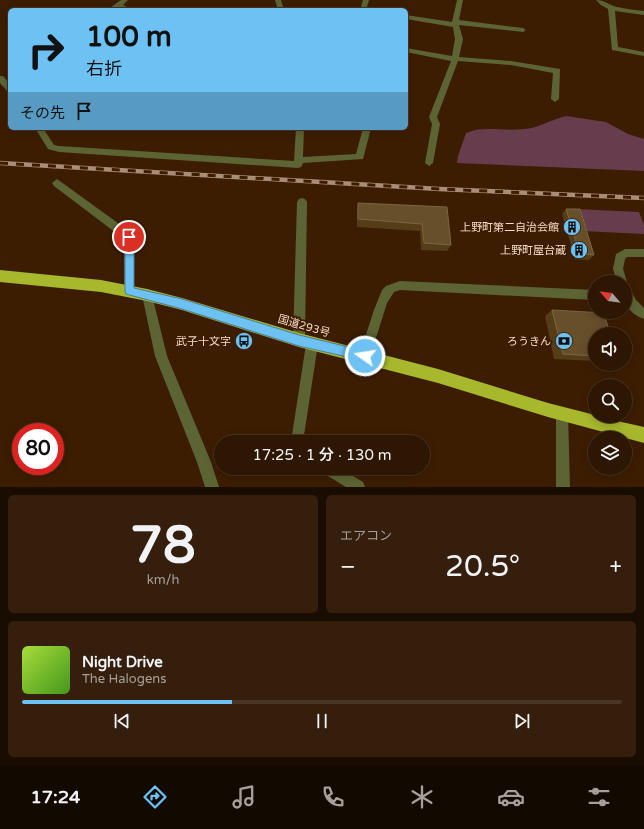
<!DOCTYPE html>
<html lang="ja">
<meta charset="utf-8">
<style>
body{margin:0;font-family:"Varela Round","Noto Sans JP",sans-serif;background:#351f0c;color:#f1f3f6;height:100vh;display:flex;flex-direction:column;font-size:15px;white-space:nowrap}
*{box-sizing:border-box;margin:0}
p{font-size:13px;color:#a79f99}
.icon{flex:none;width:22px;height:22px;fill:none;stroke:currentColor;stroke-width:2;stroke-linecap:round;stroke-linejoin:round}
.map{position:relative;height:487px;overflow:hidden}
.panel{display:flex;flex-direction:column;gap:8px;padding:8px;background:#190c01;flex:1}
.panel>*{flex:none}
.guide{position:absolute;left:8px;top:8px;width:400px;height:122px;border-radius:6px;box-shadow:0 2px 10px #0003,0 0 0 1px #483524;background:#6ec2f3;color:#111;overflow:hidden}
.needle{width:26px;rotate:298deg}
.tools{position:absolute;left:588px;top:275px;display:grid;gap:8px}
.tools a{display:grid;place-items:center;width:44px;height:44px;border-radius:50%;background:#2d1602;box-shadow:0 2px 10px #0003,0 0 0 1px #483524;font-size:20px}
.speed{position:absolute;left:12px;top:423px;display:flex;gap:8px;font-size:20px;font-weight:700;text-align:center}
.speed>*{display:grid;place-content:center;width:52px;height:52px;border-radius:50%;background:#2d1602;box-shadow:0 2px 10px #0003,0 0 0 1px #483524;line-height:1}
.speed .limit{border:6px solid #d22;background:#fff;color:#111}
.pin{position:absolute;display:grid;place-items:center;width:34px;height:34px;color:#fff;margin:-17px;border:2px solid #fff;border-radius:50%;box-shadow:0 1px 4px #0007}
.me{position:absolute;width:44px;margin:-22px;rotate:283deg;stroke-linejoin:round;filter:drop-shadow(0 0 3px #0008)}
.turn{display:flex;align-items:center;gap:14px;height:84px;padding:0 12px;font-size:18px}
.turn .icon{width:52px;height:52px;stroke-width:2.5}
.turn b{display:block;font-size:28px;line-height:34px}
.then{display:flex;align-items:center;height:38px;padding:0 12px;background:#0003;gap:8px;font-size:15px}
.big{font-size:30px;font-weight:600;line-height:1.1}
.panel .widget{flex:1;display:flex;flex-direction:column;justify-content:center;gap:6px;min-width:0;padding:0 14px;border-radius:6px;background:#351f0c}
.panel .dial{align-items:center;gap:0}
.dial b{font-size:52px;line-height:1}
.song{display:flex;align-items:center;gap:12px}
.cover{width:48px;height:48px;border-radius:6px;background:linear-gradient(135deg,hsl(80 70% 55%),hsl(100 70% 35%))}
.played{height:4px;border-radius:2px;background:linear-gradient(90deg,#6ec2f3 35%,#483524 35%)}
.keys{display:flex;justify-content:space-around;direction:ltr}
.heat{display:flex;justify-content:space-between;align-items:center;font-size:22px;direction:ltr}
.panel .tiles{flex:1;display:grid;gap:8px;grid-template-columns:1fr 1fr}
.widget:last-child{grid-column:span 2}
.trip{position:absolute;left:214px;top:435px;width:216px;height:40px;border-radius:20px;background:#2d1602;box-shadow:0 2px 10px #0003,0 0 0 1px #483524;font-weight:600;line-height:40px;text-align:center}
.dock{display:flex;height:64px;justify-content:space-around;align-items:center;background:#120901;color:#a79f99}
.dock .icon{width:28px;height:28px}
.dock .active{color:#6ec2f3}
.dock b{font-size:18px;color:#f1f3f6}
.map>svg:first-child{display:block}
.green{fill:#673c4c}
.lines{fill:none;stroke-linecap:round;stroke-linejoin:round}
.minor{fill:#5c6433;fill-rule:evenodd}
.highway{fill:#a8b82d;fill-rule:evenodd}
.rail-casing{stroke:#aa8d77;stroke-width:4.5}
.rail{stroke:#3c1d02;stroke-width:3;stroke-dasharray:8;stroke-linecap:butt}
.wall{fill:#553e17}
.building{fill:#674f2a;stroke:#7d6543}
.route{fill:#6ec2f3;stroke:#487e9e}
.labels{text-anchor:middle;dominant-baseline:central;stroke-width:4;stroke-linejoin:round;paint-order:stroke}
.poi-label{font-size:11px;fill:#f7dbc9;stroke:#3c1d02;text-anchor:end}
.street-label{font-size:11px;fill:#f7dbc9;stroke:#3c1d02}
</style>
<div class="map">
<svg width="644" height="487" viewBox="0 0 644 487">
<rect width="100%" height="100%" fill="#3c1d02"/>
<g class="green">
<path d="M566,116L606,122L628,134L644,139V171L457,163L458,156L466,133C484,125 505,132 525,129C539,128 552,119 566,116Z"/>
<polygon points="575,209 639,212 644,225 644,234 582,231"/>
</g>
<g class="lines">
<g class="minor">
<polygon points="121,0 128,0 123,5 132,10 124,10 119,8 115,10 107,10"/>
<polygon points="275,0 281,0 284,10 278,10"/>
<polygon points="363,0 369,0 366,10 360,10"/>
<polygon points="457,0 463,0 459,20 523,28 526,30 523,32 459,25 463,39 459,57 511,61 560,69 559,99 555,102 551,99 553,73 511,65 458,61 437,117 440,124 433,163 429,166 425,163 432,124 429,117 451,61 406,52 406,48 452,56 455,39 453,27 406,19 406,15 452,22"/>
<path d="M596,0C604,0 609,5 617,7C626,9 635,10 644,11V15L615,11L618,47L644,52V56L612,50L608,9L601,5Z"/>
<polygon points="0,76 3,76 10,84 10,92 7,91 0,83"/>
<polygon points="35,128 43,128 54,145 59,146 294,161 296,128 304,128 303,157 356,154 363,128 371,128 363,159 303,163 301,167 298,168 59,152 48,149"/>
<polygon points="57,179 133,234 134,237 134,291 133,294 129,296 125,294 124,291 124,239 54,186 52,183"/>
<polygon points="302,198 305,199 307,202 305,340 303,344 299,346 295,344 293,340 297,202 299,199"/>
<path d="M625,249H644V257H627L625,259L623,269L627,282L626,285L629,287L636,300L644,308V319C624,311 625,301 625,282H617L613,269L616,254Z"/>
<polygon points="400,281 595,290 595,300 400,290 394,292 387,303 369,360 365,362 361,360 359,356 374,310 382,290 386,286"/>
<polygon points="147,290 151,291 152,295 167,356 211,462 219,487 205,487 197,462 155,356 142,295 143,291"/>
<polygon points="312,338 316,340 318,344 303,442 291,442 306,344 308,340"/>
<polygon points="562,408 566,410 568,414 570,487 556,487 556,414 558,410"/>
<polygon points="321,468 340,468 363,482 365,487 346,487 323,473"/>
</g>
<polygon class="highway" points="0,270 101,280 147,289 182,298 299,333 438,369 548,403 595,415 595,416 644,427 644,443 548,417 438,383 299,347 182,310 147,301 101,292 0,282"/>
<defs>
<polyline id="rail" points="0,163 439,189 644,198"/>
</defs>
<use href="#rail" class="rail-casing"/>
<use href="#rail" class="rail"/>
</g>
<g class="wall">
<polygon points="358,203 447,207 451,245 447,251 421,250 420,231 357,227 357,211"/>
<polygon points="566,209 594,255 589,260 575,259 562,214"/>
<polygon points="552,310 595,334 595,361 554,359 545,316"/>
</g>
<g class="building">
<polygon points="358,203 447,207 451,245 424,243 422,224 358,219"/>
<polygon points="566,209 580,209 594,255 580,254"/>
<polygon points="552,310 604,313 610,334 595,334 595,356 563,354"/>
</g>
<polygon class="route" points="129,233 132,234 134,237 134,288 182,299 299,335 365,351 369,352 370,356 369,360 365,361 299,346 182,309 126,294 125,291 125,237 126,234"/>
<defs>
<symbol id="building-disc" viewBox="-11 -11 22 22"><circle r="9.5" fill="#6ec2f3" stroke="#3c1d02"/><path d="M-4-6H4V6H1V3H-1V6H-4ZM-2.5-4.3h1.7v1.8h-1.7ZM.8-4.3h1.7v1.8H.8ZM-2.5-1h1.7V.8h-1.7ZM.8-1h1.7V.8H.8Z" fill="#111"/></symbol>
<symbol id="bus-disc" viewBox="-11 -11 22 22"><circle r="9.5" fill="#6ec2f3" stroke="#3c1d02"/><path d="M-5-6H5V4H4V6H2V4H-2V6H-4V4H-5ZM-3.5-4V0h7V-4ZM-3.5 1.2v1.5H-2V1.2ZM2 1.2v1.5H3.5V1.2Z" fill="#111"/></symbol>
<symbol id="bank-disc" viewBox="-11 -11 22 22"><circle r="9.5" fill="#6ec2f3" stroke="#3c1d02"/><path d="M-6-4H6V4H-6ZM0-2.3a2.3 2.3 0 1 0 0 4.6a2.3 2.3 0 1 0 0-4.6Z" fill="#111"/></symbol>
</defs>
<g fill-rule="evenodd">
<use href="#building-disc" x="562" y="217" width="20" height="20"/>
<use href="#building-disc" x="569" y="240" width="20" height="20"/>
<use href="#bus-disc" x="234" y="331" width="20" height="20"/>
<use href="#bank-disc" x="554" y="331" width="20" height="20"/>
</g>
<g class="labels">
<g class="poi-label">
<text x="559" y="227">上野町第二自治会館</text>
<text x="566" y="250">上野町屋台蔵</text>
<text x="231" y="341">武子十文字</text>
<text x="551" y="341">ろうきん</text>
</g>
<g class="street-label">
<text transform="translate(304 326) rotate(16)">国道293号</text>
</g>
</g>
</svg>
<div class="tools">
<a><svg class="needle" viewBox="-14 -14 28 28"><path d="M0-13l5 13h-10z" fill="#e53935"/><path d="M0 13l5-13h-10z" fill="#a79f99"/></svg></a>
<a><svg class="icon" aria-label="sound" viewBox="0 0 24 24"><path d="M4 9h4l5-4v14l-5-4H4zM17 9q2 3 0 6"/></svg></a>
<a><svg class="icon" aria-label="search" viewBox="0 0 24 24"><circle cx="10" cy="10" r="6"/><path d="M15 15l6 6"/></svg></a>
<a><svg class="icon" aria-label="layers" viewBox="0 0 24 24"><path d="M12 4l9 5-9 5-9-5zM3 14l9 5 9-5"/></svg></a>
</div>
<div class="speed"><div class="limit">80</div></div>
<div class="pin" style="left:129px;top:237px;background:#d93025"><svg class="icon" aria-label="arrive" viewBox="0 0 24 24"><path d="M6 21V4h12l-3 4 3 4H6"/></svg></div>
<svg class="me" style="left:365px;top:356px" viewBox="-20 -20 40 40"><circle r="17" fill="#6ec2f3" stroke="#fff" stroke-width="3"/><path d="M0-11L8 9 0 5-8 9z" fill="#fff"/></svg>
<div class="trip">17:25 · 1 分 · 130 m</div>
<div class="guide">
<div class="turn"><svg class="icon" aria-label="right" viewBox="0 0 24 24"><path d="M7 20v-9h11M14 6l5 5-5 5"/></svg><div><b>100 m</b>右折</div></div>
<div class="then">その先<svg class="icon" aria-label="arrive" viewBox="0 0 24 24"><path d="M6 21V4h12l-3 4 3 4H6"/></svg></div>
</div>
</div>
<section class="panel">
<div class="tiles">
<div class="widget dial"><b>78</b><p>km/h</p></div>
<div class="widget"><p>エアコン</p>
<div class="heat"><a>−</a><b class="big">20.5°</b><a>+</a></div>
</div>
<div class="widget">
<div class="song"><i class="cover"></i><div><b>Night Drive</b><p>The Halogens</p></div></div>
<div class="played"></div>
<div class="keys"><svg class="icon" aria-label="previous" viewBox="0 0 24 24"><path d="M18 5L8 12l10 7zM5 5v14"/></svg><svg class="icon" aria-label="pause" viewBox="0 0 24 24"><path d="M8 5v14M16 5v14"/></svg><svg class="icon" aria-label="next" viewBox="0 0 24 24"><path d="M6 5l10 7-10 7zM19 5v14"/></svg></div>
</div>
</div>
</section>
<nav class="dock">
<b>17:24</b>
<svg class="icon active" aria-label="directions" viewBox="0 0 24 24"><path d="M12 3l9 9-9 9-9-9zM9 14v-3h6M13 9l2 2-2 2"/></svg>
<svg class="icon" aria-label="music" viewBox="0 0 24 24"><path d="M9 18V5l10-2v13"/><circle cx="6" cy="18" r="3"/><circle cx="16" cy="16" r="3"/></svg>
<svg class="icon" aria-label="phone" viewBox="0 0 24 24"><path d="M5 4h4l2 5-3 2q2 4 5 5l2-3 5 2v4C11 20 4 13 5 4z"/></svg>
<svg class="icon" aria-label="climate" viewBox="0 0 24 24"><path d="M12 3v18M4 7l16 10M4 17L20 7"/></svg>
<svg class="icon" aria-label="car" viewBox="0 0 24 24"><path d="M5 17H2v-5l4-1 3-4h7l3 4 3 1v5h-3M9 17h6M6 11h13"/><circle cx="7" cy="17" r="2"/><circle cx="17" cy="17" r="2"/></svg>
<svg class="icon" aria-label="filters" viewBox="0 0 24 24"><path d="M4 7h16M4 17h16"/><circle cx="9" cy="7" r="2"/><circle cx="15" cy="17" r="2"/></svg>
</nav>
